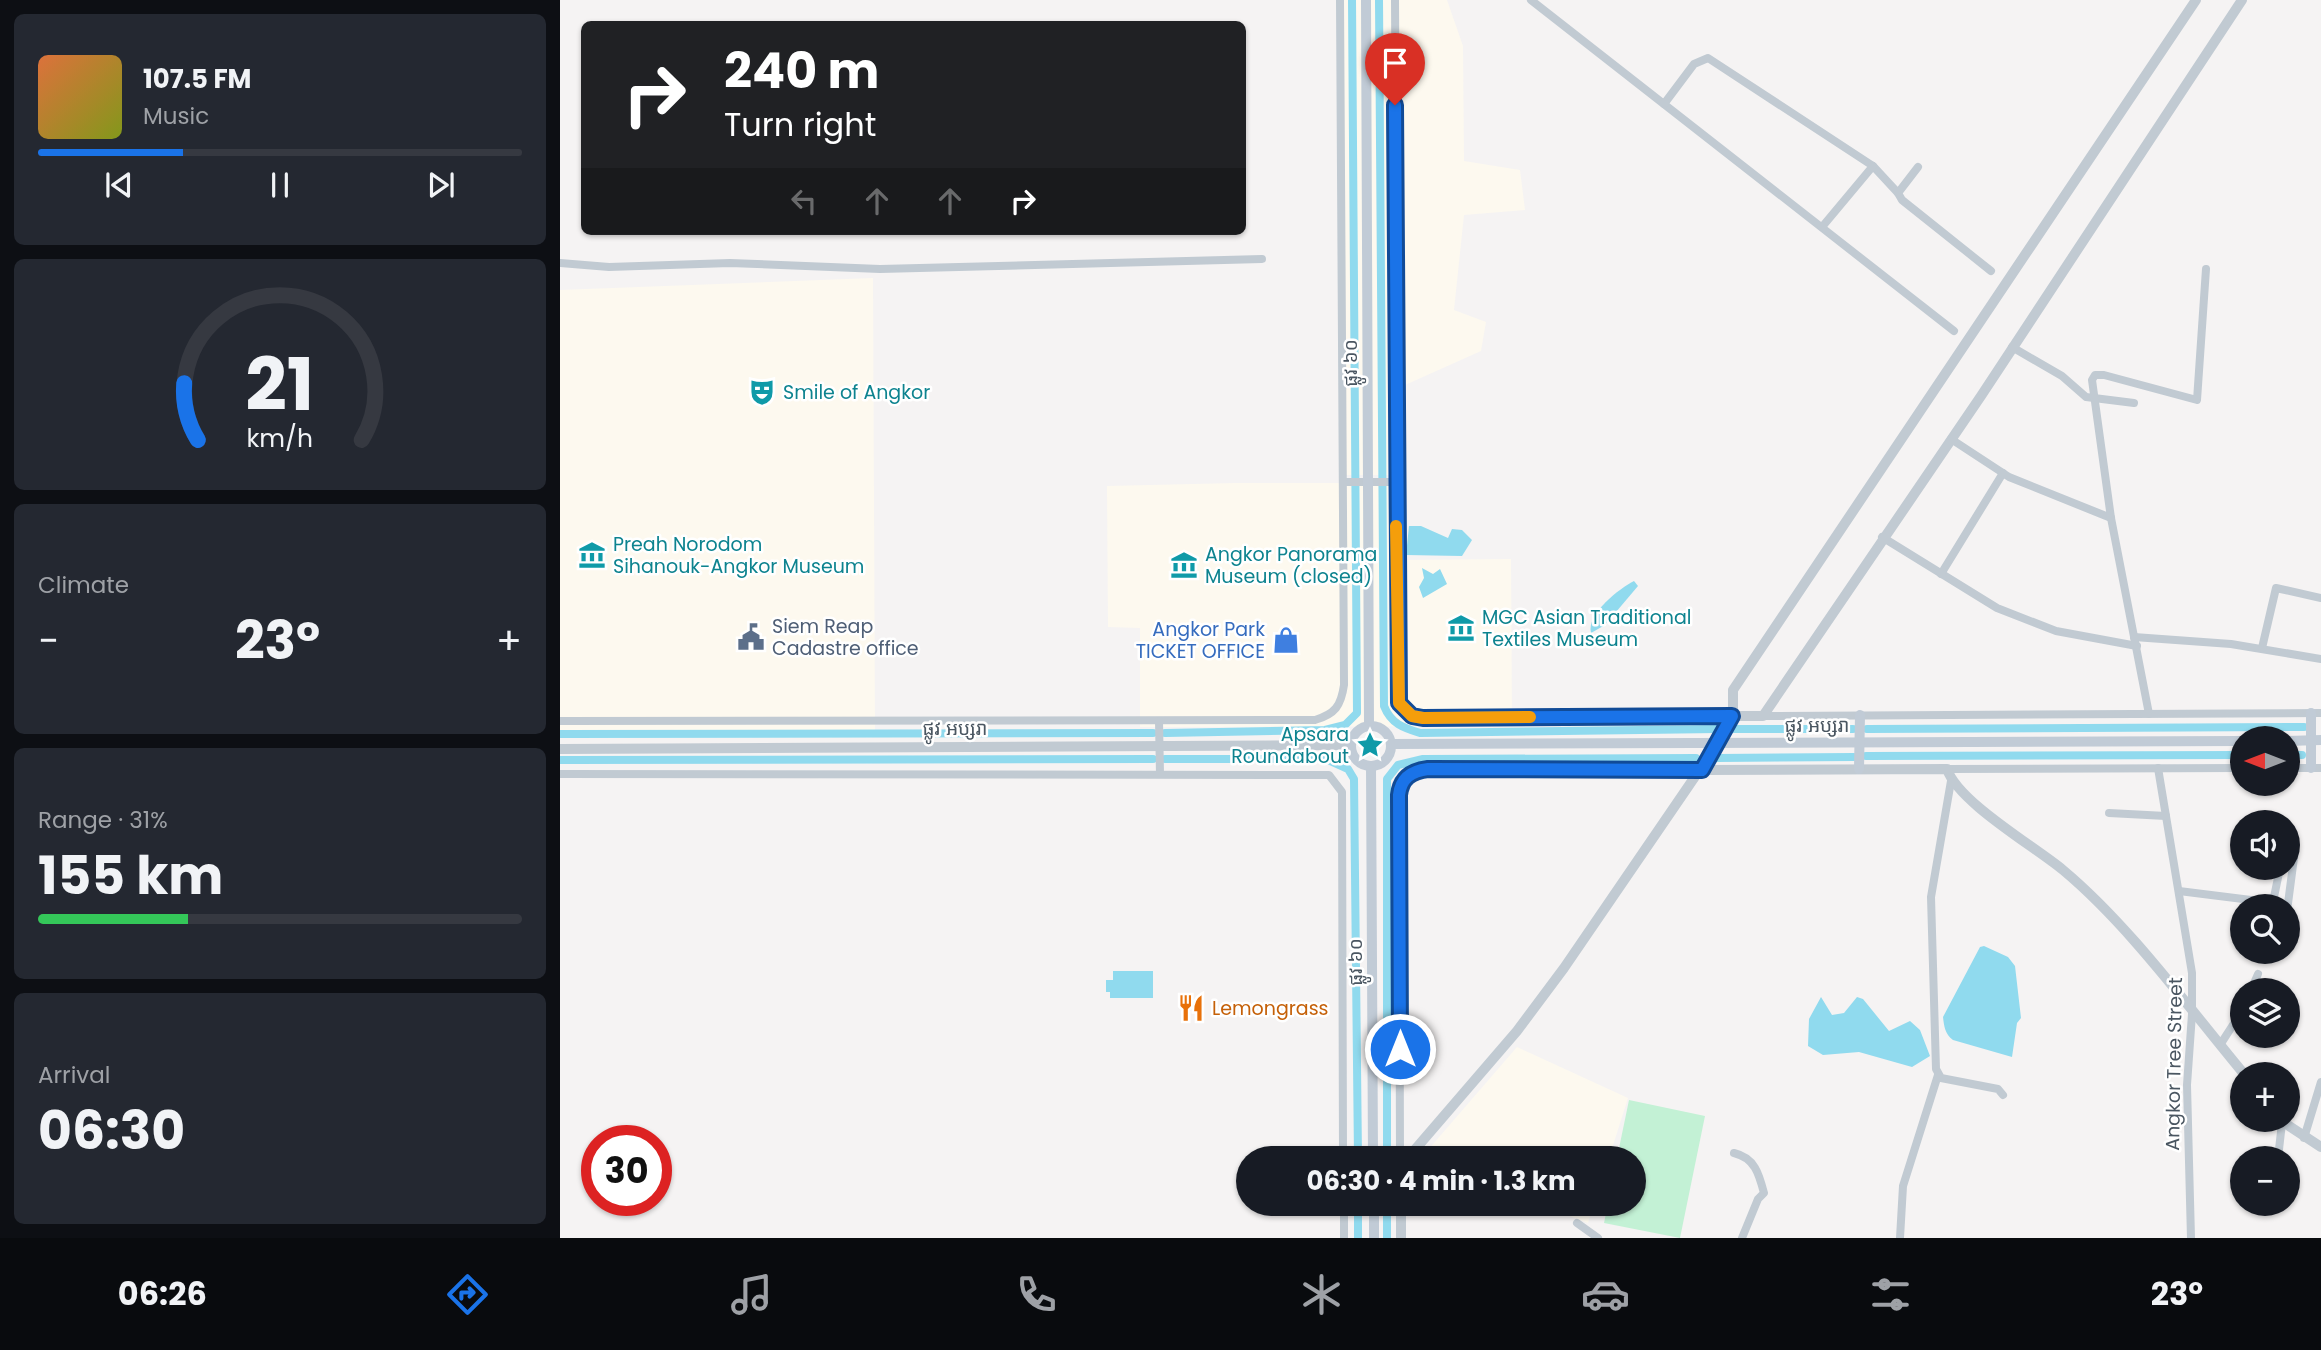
<!DOCTYPE html>
<meta charset="utf-8">
<style>
body{margin:0;font-family:Poppins,"Noto Sans Khmer",sans-serif;background:#242831;color:#f1f3f6;height:100vh;display:flex;flex-direction:column;font-size:26px;white-space:nowrap}
*{box-sizing:border-box;margin:0}
p{font-size:23px;color:#9ea1a6}
.icon{flex:none;width:38px;height:38px;fill:none;stroke:currentColor;stroke-width:2;stroke-linecap:round;stroke-linejoin:round}
.map{position:relative;flex:1;overflow:hidden}
.details{display:flex;flex-direction:column;gap:14px;padding:14px;background:#0d0f14;width:560px}
.details>*{flex:none}
.top-card{position:absolute;left:21px;top:21px;width:665px;height:214px;border-radius:10px;box-shadow:0 2px 5px #0004;background:#202124;color:#fff;overflow:hidden}
.needle{width:46px;rotate:270deg}
.fabs{position:absolute;left:1670px;top:726px;display:grid;gap:14px}
.fabs a{display:grid;place-items:center;width:70px;height:70px;border-radius:50%;background:#171b24;box-shadow:0 2px 5px #0004;font-size:35px}
.speed{position:absolute;left:21px;top:1125px;display:flex;gap:14px;font-size:35px;font-weight:700;text-align:center}
.speed>*{display:grid;place-content:center;width:91px;height:91px;border-radius:50%;background:#171b24;box-shadow:0 2px 5px #0004;line-height:1}
.speed .limit{border:10px solid #d22;background:#fff;color:#111}
.pin{position:absolute;display:grid;place-items:center;width:60px;height:60px;color:#fff;margin:-72px -30px;border-radius:50% 50% 50% 0;rotate:-45deg;box-shadow:0 0 7px #0007}
.pin .icon{rotate:45deg}
.me{position:absolute;width:77px;margin:-38px;rotate:0deg;stroke-linejoin:round;filter:drop-shadow(0 0 5px #0008)}
.turn{display:flex;align-items:center;gap:24px;height:147px;padding:0 28px;font-size:32px}
.turn .icon{width:91px;height:91px;stroke-width:2.5}
.turn b{display:block;font-size:49px;line-height:60px}
.lanes{display:flex;align-items:center;height:66px;padding:0 28px;background:#0003;justify-content:center;gap:35px;direction:ltr}
.lanes .off{opacity:.35}
.big{font-size:52px;font-weight:700;line-height:1.1}
.details .tile{flex:1;display:flex;flex-direction:column;justify-content:center;gap:10px;min-width:0;padding:0 24px;border-radius:10px;background:#242831}
.details .dial{align-items:center;gap:0}
.dial svg{height:182px;overflow:visible;fill:none;stroke:#363941;stroke-width:7;stroke-linecap:round;text-anchor:middle}
.dial text{fill:#f1f3f6;stroke:none}
.song{display:flex;align-items:center;gap:21px}
.cover{width:84px;height:84px;border-radius:10px;background:linear-gradient(135deg,hsl(20 70% 55%),hsl(70 70% 35%))}
.played{height:7px;border-radius:4px;background:linear-gradient(90deg,#1a73e8 30%,#363941 30%)}
.keys{display:flex;justify-content:space-around;direction:ltr}
.heat{display:flex;justify-content:space-between;align-items:center;font-size:38px;direction:ltr}
.charge{height:10px;border-radius:5px;background:linear-gradient(90deg,#34c759 31%,#363941 0)}
.trip{position:absolute;left:676px;top:1146px;width:410px;height:70px;border-radius:35px;background:#171b24;box-shadow:0 2px 5px #0004;font-weight:700;line-height:70px;text-align:center}
.tab-bar{display:flex;height:112px;justify-content:space-around;align-items:center;background:#090b0e;color:#9ea1a6}
.tab-bar .icon{width:49px;height:49px}
.tab-bar .current{color:#1a73e8}
.tab-bar b{font-size:32px;color:#f1f3f6}
main{display:flex;flex:1;min-height:0}
.map>svg:first-child{display:block}
.commercial{fill:#fdf9ef}
.green{fill:#c3f1d5}
.water{fill:#90daee}
.lines{fill:none;stroke-linecap:round;stroke-linejoin:round}
.canal{stroke:#90daee;stroke-width:8}
.minor{stroke:#c1cad2;stroke-width:8}
.tertiary{stroke:#c1cad2;stroke-width:10}
.secondary{stroke:#c1cbd6;stroke-width:10}
.route-casing{stroke:#114b97;stroke-width:18}
.route{stroke:#1a73e8;stroke-width:12}
.slow{stroke:#f59e0b;stroke-width:12}
.labels{text-anchor:middle;dominant-baseline:central;stroke-width:5;stroke-linejoin:round;paint-order:stroke}
.street-label{font-size:19px;fill:#4a5661;stroke:#fff}
.culture-label{font-size:19px;fill:#0d838f;stroke:#fff;text-anchor:start}
.service-label{font-size:19px;fill:#4e5e75;stroke:#fff;text-anchor:start}
.shop-label{font-size:19px;fill:#366cbe;stroke:#fff;text-anchor:end}
.food-label{font-size:19px;fill:#c56008;stroke:#fff;text-anchor:start}
</style>
<main>
<section class="details">
<div class="tile">
<div class="song"><i class="cover"></i><div><b>107.5 FM</b><p>Music</p></div></div>
<div class="played"></div>
<div class="keys"><svg class="icon" aria-label="previous" viewBox="0 0 24 24"><path d="M18 5L8 12l10 7zM5 5v14"/></svg><svg class="icon" aria-label="pause" viewBox="0 0 24 24"><path d="M8 5v14M16 5v14"/></svg><svg class="icon" aria-label="next" viewBox="0 0 24 24"><path d="M6 5l10 7-10 7zM19 5v14"/></svg></div>
</div>
<div class="tile dial"><svg viewBox="0 0 100 80">
<path d="M14 69A42 42 0 1 1 86 69"/>
<path d="M14 69A42 42 0 0 1 8 44" stroke="#1a73e8"/>
<text x="50" y="56" font-size="32" font-weight="700">21</text>
<text x="50" y="72" font-size="11">km/h</text>
</svg></div>
<div class="tile"><p>Climate</p>
<div class="heat"><a>−</a><b class="big">23°</b><a>+</a></div>
</div>
<div class="tile"><p>Range · 31%</p><b class="big">155 km</b><div class="charge"></div></div>
<div class="tile"><p>Arrival</p><b class="big">06:30</b></div>
</section>
<div class="map">
<svg width="1761" height="1238" viewBox="0 0 1761 1238">
<rect width="100%" height="100%" fill="#f5f3f3"/>
<g class="commercial">
<polygon points="783,0 887,0 903,46 904,161 960,170 965,210 904,215 894,310 926,322 921,351 845,385 846,475 785,475"/>
<polygon points="313,278 315,732 0,732 0,290"/>
<polygon points="676,483 838,483 840,560 951,559 952,726 580,727 580,628 548,627 547,486"/>
<polygon points="957,1047 1068,1098 1049,1158 861,1158"/>
<polygon points="978,1204 1034,1204 1028,1223"/>
</g>
<polygon class="green" points="1069,1100 1145,1116 1120,1238 1044,1223 1048,1204 1073,1204 1073,1158 1057,1158"/>
<g class="water">
<polygon points="849,526 861,526 888,538 892,529 902,530 912,540 902,556 846,555"/>
<polygon points="862,568 873,574 880,569 887,584 863,598 859,587 864,578"/>
<path d="M1074,581L1078,586L1045,625L1031,633C1026,614 1060,588 1074,581Z"/>
<path d="M1424,946L1448,957L1455,966L1461,1018L1457,1023L1452,1057L1393,1040C1385,1034 1384,1026 1383,1017L1420,947Z"/>
<polygon points="553,971 593,971 593,998 550,998 550,992 546,992 546,980 553,980"/>
<polygon points="1261,997 1272,1015 1284,1013 1297,997 1303,999 1329,1031 1350,1021 1360,1030 1370,1056 1352,1067 1299,1052 1263,1055 1248,1046 1249,1019"/>
</g>
<g class="lines">
<g class="canal">
<path d="M819,0L824,706C831,724 844,728 860,733L1158,729"/>
<polyline points="1173,729 1293,729"/>
<polyline points="1307,729 1744,727"/>
<polyline points="605,733 765,730 785,725 797,713 792,0"/>
<polyline points="0,734 593,733"/>
<polyline points="1727,755 1742,755"/>
<polyline points="1306,756 1682,755"/>
<polyline points="1157,758 1294,757"/>
<polyline points="605,759 766,759 788,769 794,779 798,1158"/>
<polyline points="0,760 593,759"/>
<polyline points="827,1158 827,779 838,765 863,759 1136,758"/>
<polyline points="798,1204 798,1238"/>
<polyline points="827,1238 827,1204"/>
</g>
<g class="minor">
<polyline points="835,0 839,703 852,716 863,718 1173,716"/>
<polyline points="971,0 1394,331"/>
<polyline points="1104,104 1134,64 1148,58 1313,166 1338,193"/>
<polyline points="1358,167 1338,193 1342,200 1431,271"/>
<polyline points="1262,227 1313,166"/>
<polyline points="0,263 49,267 170,263 320,269 702,259"/>
<polyline points="1452,347 1502,376 1526,397 1574,403"/>
<polyline points="1391,439 1449,477 1551,518"/>
<polyline points="783,482 836,482"/>
<polyline points="1322,537 1437,608 1496,631 1577,646"/>
<polyline points="1381,574 1443,473"/>
<polyline points="1574,637 1671,644 1761,659"/>
<polyline points="1702,648 1716,588 1761,598"/>
<polyline points="1589,714 1551,518 1532,380 1535,375 1544,375 1637,400 1646,269"/>
<polyline points="1203,716 1761,713"/>
<path d="M0,721L755,720C775,714 781,706 784,685L780,0"/>
<polyline points="599,721 600,774"/>
<polyline points="1598,768 1632,973 1632,1014 1627,1085 1631,1238"/>
<polyline points="1727,768 1761,768"/>
<polyline points="1387,769 1682,768"/>
<polyline points="0,774 769,775 782,792 783,1158"/>
<polyline points="1391,781 1371,897 1376,1069 1381,1078 1438,1089 1443,1095"/>
<polyline points="1549,813 1606,816"/>
<polyline points="1727,849 1735,850 1727,911"/>
<polyline points="1619,891 1699,901 1714,897 1720,868"/>
<polyline points="1691,990 1698,974"/>
<polyline points="1660,1045 1682,1011"/>
<polyline points="1744,1138 1761,1082"/>
<path d="M1174,1153C1195,1158 1199,1174 1204,1193L1198,1199L1182,1238"/>
<path d="M840,1158L839,795C841,778 851,771 868,769L1142,770"/>
<polyline points="1718,1158 1722,1123"/>
<polyline points="784,1204 784,1238"/>
<polyline points="1017,1223 1038,1238"/>
<polyline points="1340,1238 1343,1186 1378,1075"/>
</g>
<g class="tertiary">
<polyline points="1173,716 1203,716 1421,396 1682,0"/>
<polyline points="0,749 791,745"/>
<path d="M1142,770L1387,769C1398,802 1474,846 1503,870C1569,925 1629,1008 1684,1074"/>
<polyline points="1720,1120 1761,1147"/>
<polyline points="843,1158 852,1153 957,1031 1004,968 1158,743 1173,716 1173,690 1636,0"/>
<polyline points="841,1204 841,1238"/>
</g>
<g class="secondary">
<polyline points="806,0 809,725"/>
<polyline points="1751,713 1751,768"/>
<circle cx="811" cy="746" r="20"/>
<polyline points="1727,741 1761,740"/>
<polyline points="831,744 1682,741"/>
<polyline points="811,766 813,1158"/>
<polyline points="1299,769 1300,715"/>
<polyline points="814,1204 814,1238"/>
</g>
</g>
<g class="lines">
<defs>
<path id="route" d="M835,105L839,703L852,716L863,718L1172,716L1142,770L868,769C851,771 841,778 839,795L840,1049"/>
</defs>
<use href="#route" class="route-casing"/>
<use href="#route" class="route"/>
<polyline class="slow" points="836,526 839,703 852,716 863,718 970,717"/>
</g>
<defs>
<symbol id="theatre-bare" viewBox="-9 -9 18 18"><path d="M-5-5.5Q0-4 5-5.5V0Q5 5 0 6Q-5 5-5 0ZM-3.3-2.5H-1v1.5H-3.3ZM1-2.5H3.3v1.5H1ZM-2.8 1Q0 5.5 2.8 1Z" fill="#0f9aa8" stroke="#fff" stroke-width="2.5" paint-order="stroke"/></symbol>
<symbol id="museum-bare" viewBox="-9 -9 18 18"><path d="M0-6L6-3V-2H-6V-3ZM-5-1h2V3h-2ZM-1-1h2V3h-2ZM3-1h2V3H3ZM-6 4H6V6H-6Z" fill="#0f9aa8" stroke="#fff" stroke-width="2.5" paint-order="stroke"/></symbol>
<symbol id="civic-bare" viewBox="-9 -9 18 18"><path d="M-.6-6.5H3V-4.5H.6V-3L4-1V1h2V6H-6V1h2V-1L-.6-3ZM-1.2 2.5V6h2.4V2.5Z" fill="#5c6f8a" stroke="#fff" stroke-width="2.5" paint-order="stroke"/></symbol>
<symbol id="shop-bare" viewBox="-9 -9 18 18"><path d="M-5-2.5h2.3a2.7 3.5 0 0 1 5.4 0H5L5.5 6h-11ZM-1.5-2.5h3a1.5 2.3 0 0 0-3 0Z" fill="#3f7fe0" stroke="#fff" stroke-width="2.5" paint-order="stroke"/></symbol>
<symbol id="sight-bare" viewBox="-9 -9 18 18"><path d="M0-6L1.8-2.2L6-1.7L2.9 1.2L3.7 5.4L0 3.3L-3.7 5.4L-2.9 1.2L-6-1.7L-1.8-2.2Z" fill="#0f9aa8" stroke="#fff" stroke-width="2.5" paint-order="stroke"/></symbol>
<symbol id="restaurant-bare" viewBox="-9 -9 18 18"><path d="M-5-6h1v4h1v-4h1v4h1v-4h1v5L-1.5 .5V6h-2V.5L-5-1ZM5-6V6H3V1.5H1.5Q1.5-4 5-6Z" fill="#e8710a" stroke="#fff" stroke-width="2.5" paint-order="stroke"/></symbol>
</defs>
<g fill-rule="evenodd">
<use href="#theatre-bare" x="183" y="373" width="38" height="38"/>
<use href="#museum-bare" x="13" y="536" width="38" height="38"/>
<use href="#museum-bare" x="605" y="546" width="38" height="38"/>
<use href="#museum-bare" x="882" y="609" width="38" height="38"/>
<use href="#civic-bare" x="172" y="618" width="38" height="38"/>
<use href="#shop-bare" x="707" y="621" width="38" height="38"/>
<use href="#sight-bare" x="791" y="726" width="38" height="38"/>
<use href="#restaurant-bare" x="612" y="989" width="38" height="38"/>
</g>
<g class="labels">
<g class="street-label">
<text transform="translate(790 363) rotate(-90)">ផ្លូវ ៦០</text>
<text x="1257" y="725">ផ្លូវ អប្សរា</text>
<text x="395" y="728">ផ្លូវ អប្សរា</text>
<text transform="translate(795 962) rotate(-90)">ផ្លូវ ៦០</text>
<text transform="translate(1614 1064) rotate(-89)">Angkor Tree Street</text>
</g>
<g class="culture-label">
<text x="223" y="392">Smile of Angkor</text>
<text x="53" y="544">Preah Norodom<tspan x="53" dy="22">Sihanouk-Angkor Museum</tspan></text>
<text x="645" y="554">Angkor Panorama<tspan x="645" dy="22">Museum (closed)</tspan></text>
<text x="922" y="617">MGC Asian Traditional<tspan x="922" dy="22">Textiles Museum</tspan></text>
<text x="789" y="734" text-anchor="end">Apsara<tspan x="789" dy="22">Roundabout</tspan></text>
</g>
<g class="service-label">
<text x="212" y="626">Siem Reap<tspan x="212" dy="22">Cadastre office</tspan></text>
</g>
<g class="shop-label">
<text x="705" y="629">Angkor Park<tspan x="705" dy="22">TICKET OFFICE</tspan></text>
</g>
<g class="food-label">
<text x="652" y="1008">Lemongrass</text>
</g>
</g>
</svg>
<div class="fabs">
<a><svg class="needle" viewBox="-14 -14 28 28"><path d="M0-13l5 13h-10z" fill="#e53935"/><path d="M0 13l5-13h-10z" fill="#9ea1a6"/></svg></a>
<a><svg class="icon" aria-label="sound" viewBox="0 0 24 24"><path d="M4 9h4l5-4v14l-5-4H4zM17 9q2 3 0 6"/></svg></a>
<a><svg class="icon" aria-label="search" viewBox="0 0 24 24"><circle cx="10" cy="10" r="6"/><path d="M15 15l6 6"/></svg></a>
<a><svg class="icon" aria-label="layers" viewBox="0 0 24 24"><path d="M12 4l9 5-9 5-9-5zM3 14l9 5 9-5"/></svg></a>
<a>+</a>
<a>−</a>
</div>
<div class="speed"><div class="limit">30</div></div>
<div class="pin" style="left:835px;top:105px;background:#d93025"><svg class="icon" aria-label="arrive" viewBox="0 0 24 24"><path d="M6 21V4h12l-3 4 3 4H6"/></svg></div>
<svg class="me" style="left:840px;top:1049px" viewBox="-20 -20 40 40"><circle r="17" fill="#1a73e8" stroke="#fff" stroke-width="3"/><path d="M0-11L8 9 0 5-8 9z" fill="#fff"/></svg>
<div class="trip">06:30 · 4 min · 1.3 km</div>
<div class="top-card">
<div class="turn"><svg class="icon" aria-label="right" viewBox="0 0 24 24"><path d="M7 20v-9h11M14 6l5 5-5 5"/></svg><div><b>240 m</b>Turn right</div></div>
<div class="lanes"><svg class="icon off" aria-label="left" viewBox="0 0 24 24"><path d="M17 20v-9H6M10 6l-5 5 5 5"/></svg><svg class="icon off" aria-label="ahead" viewBox="0 0 24 24"><path d="M12 20V5M6 11l6-6 6 6"/></svg><svg class="icon off" aria-label="ahead" viewBox="0 0 24 24"><path d="M12 20V5M6 11l6-6 6 6"/></svg><svg class="icon" aria-label="right" viewBox="0 0 24 24"><path d="M7 20v-9h11M14 6l5 5-5 5"/></svg></div>
</div>
</div>
</main>
<nav class="tab-bar">
<b>06:26</b>
<svg class="icon current" aria-label="directions" viewBox="0 0 24 24"><path d="M12 3l9 9-9 9-9-9zM9 14v-3h6M13 9l2 2-2 2"/></svg>
<svg class="icon" aria-label="music" viewBox="0 0 24 24"><path d="M9 18V5l10-2v13"/><circle cx="6" cy="18" r="3"/><circle cx="16" cy="16" r="3"/></svg>
<svg class="icon" aria-label="phone" viewBox="0 0 24 24"><path d="M5 4h4l2 5-3 2q2 4 5 5l2-3 5 2v4C11 20 4 13 5 4z"/></svg>
<svg class="icon" aria-label="climate" viewBox="0 0 24 24"><path d="M12 3v18M4 7l16 10M4 17L20 7"/></svg>
<svg class="icon" aria-label="car" viewBox="0 0 24 24"><path d="M5 17H2v-5l4-1 3-4h7l3 4 3 1v5h-3M9 17h6M6 11h13"/><circle cx="7" cy="17" r="2"/><circle cx="17" cy="17" r="2"/></svg>
<svg class="icon" aria-label="filters" viewBox="0 0 24 24"><path d="M4 7h16M4 17h16"/><circle cx="9" cy="7" r="2"/><circle cx="15" cy="17" r="2"/></svg>
<b>23°</b>
</nav>
